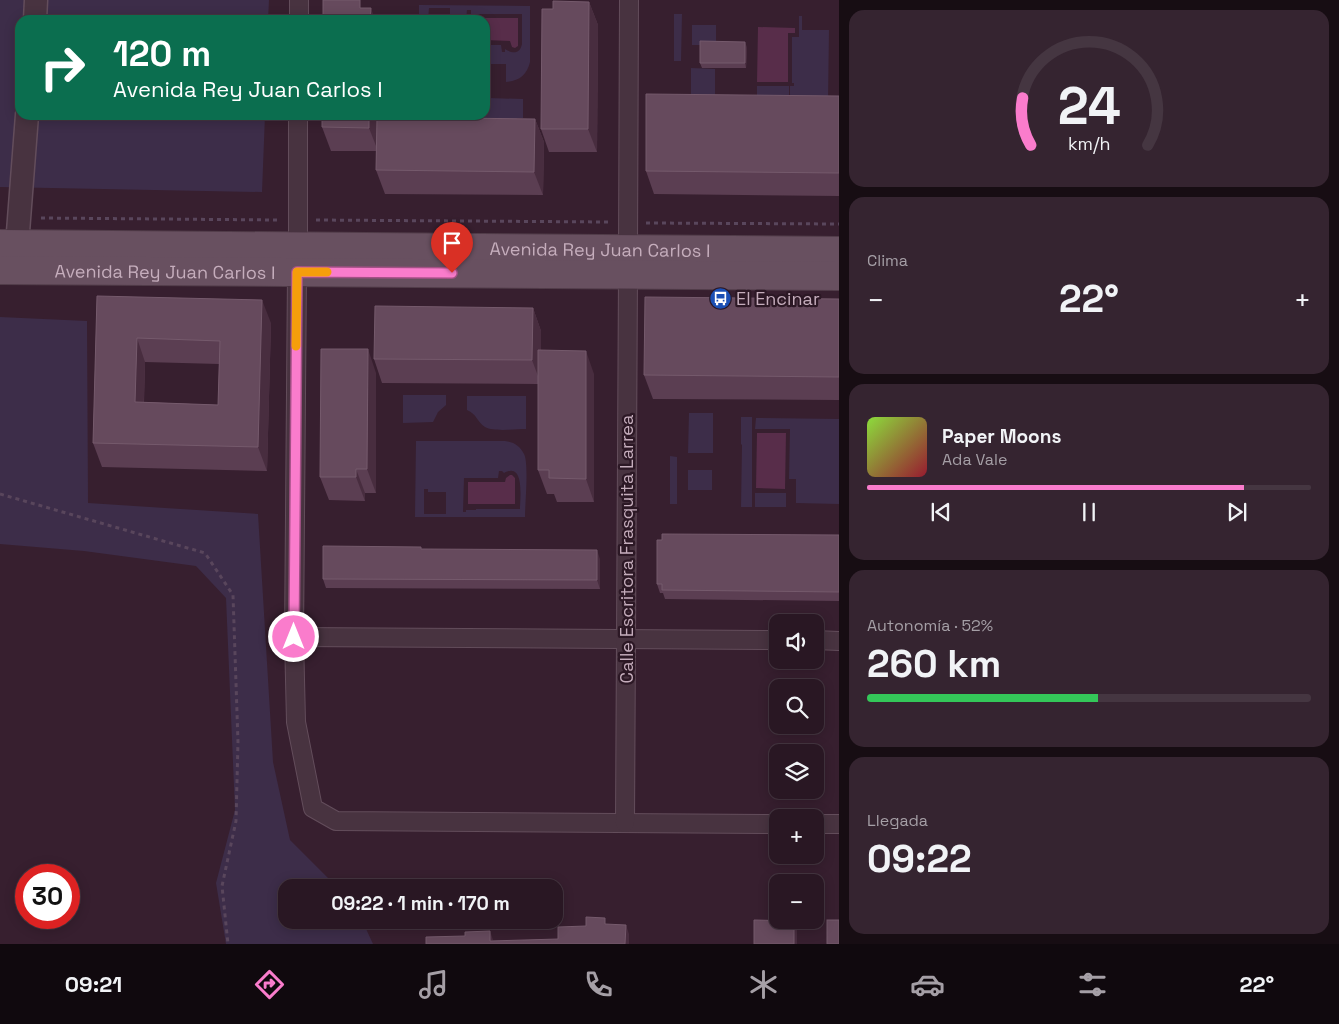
<!DOCTYPE html>
<html lang="es">
<meta charset="utf-8">
<style>
body{margin:0;font-family:"Space Grotesk",sans-serif;background:#352430;color:#f1f3f6;height:100vh;display:flex;flex-direction:column;font-size:19px;white-space:nowrap}
*{box-sizing:border-box;margin:0}
p{font-size:16px;color:#a59fa6}
.icon{flex:none;width:28px;height:28px;fill:none;stroke:currentColor;stroke-width:2;stroke-linecap:round;stroke-linejoin:round}
.map{position:relative;flex:1;overflow:hidden}
.drawer{display:flex;flex-direction:column;gap:10px;padding:10px;background:#170d13;width:500px}
.drawer>*{flex:none}
.banner{position:absolute;left:15px;top:15px;width:475px;height:105px;border-radius:15px;box-shadow:0 2px 12px #0003,0 0 0 1px #453641;background:#0b6e4f;color:#fff;overflow:hidden}
.tools{position:absolute;left:769px;top:614px;display:grid;gap:10px}
.tools a{display:grid;place-items:center;width:55px;height:55px;border-radius:10px;background:#291723;box-shadow:0 2px 12px #0003,0 0 0 1px #453641;font-size:25px}
.speed{position:absolute;left:15px;top:864px;display:flex;gap:10px;font-size:25px;font-weight:700;text-align:center}
.speed>*{display:grid;place-content:center;width:65px;height:65px;border-radius:50%;background:#291723;box-shadow:0 2px 12px #0003,0 0 0 1px #453641;line-height:1}
.speed .limit{border:8px solid #d22;background:#fff;color:#111}
.pin{position:absolute;display:grid;place-items:center;width:42px;height:42px;color:#fff;margin:-51px -21px;border-radius:50% 50% 50% 0;rotate:-45deg;box-shadow:0 0 5px #0007}
.pin .icon{rotate:45deg}
.me{position:absolute;width:55px;margin:-28px;rotate:0deg;stroke-linejoin:round;filter:drop-shadow(0 0 4px #0008)}
.turn{display:flex;align-items:center;gap:18px;height:105px;padding:0 15px;font-size:22px}
.turn .icon{width:65px;height:65px;stroke-width:2.5}
.turn b{display:block;font-size:35px;line-height:42px}
.big{font-size:38px;font-weight:700;line-height:1.1}
.drawer .card{flex:1;display:flex;flex-direction:column;justify-content:center;gap:8px;min-width:0;padding:0 18px;border-radius:15px;background:#352430}
.drawer .dial{align-items:center;gap:0}
.dial svg{height:130px;overflow:visible;fill:none;stroke:#453641;stroke-width:7;stroke-linecap:round;text-anchor:middle}
.dial text{fill:#f1f3f6;stroke:none}
.song{display:flex;align-items:center;gap:15px}
.cover{width:60px;height:60px;border-radius:8px;background:linear-gradient(135deg,hsl(90 70% 55%),hsl(350 70% 35%))}
.played{height:5px;border-radius:2px;background:linear-gradient(90deg,#fa7ccc 85%,#453641 85%)}
.keys{display:flex;justify-content:space-around;direction:ltr}
.heat{display:flex;justify-content:space-between;align-items:center;font-size:28px;direction:ltr}
.charge{height:8px;border-radius:4px;background:linear-gradient(90deg,#34c759 52%,#453641 0)}
.trip{position:absolute;left:278px;top:879px;width:285px;height:50px;border-radius:15px;background:#291723;box-shadow:0 2px 12px #0003,0 0 0 1px #453641;font-weight:700;line-height:50px;text-align:center}
.tab-bar{display:flex;height:80px;justify-content:space-around;align-items:center;background:#10090e;color:#a59fa6}
.tab-bar .icon{width:35px;height:35px}
.tab-bar .current{color:#fa7ccc}
.tab-bar b{font-size:22px;color:#f1f3f6}
main{display:flex;flex:1;min-height:0}
.map>svg:first-child{display:block}
.green{fill:#3d2d49;fill-rule:evenodd}
.water{fill:#582d4a}
.lines{fill:none;stroke-linecap:round;stroke-linejoin:round}
.minor-casing{stroke:#634d5b;stroke-width:20}
.tertiary-casing{stroke:#634d5b;stroke-width:25}
.primary-casing{stroke:#513c49;stroke-width:30}
.path{stroke:#59465c;stroke-width:3;stroke-dasharray:4 4;stroke-linecap:butt}
.minor{stroke:#483340;stroke-width:18}
.tertiary{stroke:#483340;stroke-width:22}
.primary{stroke:#685060;stroke-width:28}
.wall{fill:#5b3e52;fill-rule:evenodd}
.shaded-wall{fill:#482d3f}
.building{fill:#664a5d;stroke:#755a6c;fill-rule:evenodd}
.route-casing{stroke:#a25185;stroke-width:12}
.route{stroke:#fa7ccc;stroke-width:9}
.slow{stroke:#f59e0b;stroke-width:9}
.labels{text-anchor:middle;dominant-baseline:central;stroke-width:4.5;stroke-linejoin:round;paint-order:stroke}
.street-label{font-size:18px;fill:#c5adbc;stroke:#2c1825}
.poi-label{font-size:18px;fill:#c5adbc;stroke:#2c1825;text-anchor:start}
</style>
<main>
<div class="map">
<svg width="839" height="944" viewBox="0 0 839 944">
<rect width="100%" height="100%" fill="#371f2f"/>
<g class="green">
<polygon points="0,0 269,0 268,20 20,20 20,115 265,115 262,192 0,187"/>
<path d="M419,5L530,6V62C527,75 519,81 506,82V64H485V45H501L502,52H505V49C513,54 520,54 522,44V14H471V10H467L466,20H450V8H429L428,20H419Z"/>
<polygon points="674,14 682,14 681,61 674,61"/>
<polygon points="799,16 802,16 802,30 829,30 828,101 790,101 790,86 794,86 794,83 792,83 792,37 799,37"/>
<rect x="692" y="25" width="24" height="20"/>
<polygon points="691,68 715,69 715,109 691,109"/>
<polygon points="757,86 789,86 789,101 757,100"/>
<polygon points="488,98 523,99 523,118 517,118 516,125 475,124 475,115 485,115 485,102 488,102"/>
<polygon points="0,317 87,321 88,503 258,514 273,762 290,840 337,887 286,888 286,920 362,920 373,944 226,944 216,883 235,810 226,598 196,566 84,551 0,544"/>
<polygon points="403,395 446,395 446,405 438,412 433,422 403,423"/>
<path d="M467,396H526V429C516,429 494,432 485,427C477,422 477,414 467,410Z"/>
<polygon points="689,413 713,413 713,453 688,453"/>
<polygon points="741,417 752,417 752,507 741,507 742,445 741,444"/>
<polygon points="756,418 839,419 839,504 796,503 796,479 789,479 790,429 755,429"/>
<path d="M416,441H505C514,442 520,446 524,454C529,463 525,504 525,517H415ZM499,471H502L504,473C525,461 520,499 520,509H476V510H466V512H463L464,478H498ZM424,489H428V492H446V514H424Z"/>
<polygon points="670,456 677,457 677,504 670,504"/>
<rect x="688" y="470" width="24" height="20"/>
<rect x="755" y="493" width="31" height="14"/>
</g>
<g class="water">
<polygon points="471,18 518,18 518,46 515,48 512,47 510,41 485,40 485,20 471,20"/>
<polygon points="758,27 795,28 795,33 788,33 788,82 757,82"/>
<polygon points="757,433 786,433 785,489 756,488"/>
<polygon points="510,475 512,475 515,478 515,504 468,504 468,482 505,482 506,478"/>
</g>
<g class="lines">
<defs>
<g id="minor">
<polyline points="299,20 299,0"/>
<polyline points="298,247 298,115"/>
<polyline points="628,249 629,0"/>
<polyline points="297,272 294,637 296,722 313,808 336,821 778,824"/>
<polyline points="294,637 778,640"/>
<polyline points="815,640 839,641"/>
<polyline points="625,823 628,274"/>
<polyline points="815,824 839,824"/>
</g>
<g id="tertiary">
<polyline points="35,20 36,0"/>
<polyline points="17,245 27,115"/>
</g>
<g id="primary">
<path id="s1" d="M0,244L839,251"/>
<path id="s2" d="M0,270L839,276"/>
</g>
</defs>
<use href="#minor" class="minor-casing"/>
<use href="#tertiary" class="tertiary-casing"/>
<use href="#primary" class="primary-casing"/>
<g class="path">
<polyline points="41,218 279,220"/>
<polyline points="316,220 609,222"/>
<polyline points="646,223 839,224"/>
<polyline points="0,494 205,553 233,595 238,742 236,821 222,886 228,944"/>
</g>
<use href="#minor" class="minor"/>
<use href="#tertiary" class="tertiary"/>
<use href="#primary" class="primary"/>
</g>
<g class="wall">
<polygon points="589,2 598,25 597,152 549,152 541,129"/>
<polygon points="747,47 746,68 702,68 700,63"/>
<polygon points="839,96 839,196 654,194 646,171"/>
<polygon points="322,115 378,115 378,117 535,119 544,142 543,195 385,194 376,170 376,151 331,151 322,127"/>
<path d="M97,296L271,323L267,471L102,467L93,443ZM145,362L219,364L218,405L144,402Z"/>
<polygon points="839,299 839,400 653,399 644,375"/>
<polygon points="533,308 541,331 541,350 594,374 594,502 557,502 554,494 547,494 538,470 538,384 382,383 374,359"/>
<polygon points="376,373 376,493 365,493 365,501 329,500 320,477"/>
<polygon points="839,535 839,601 665,599 663,593 660,593 657,584"/>
<polygon points="422,549 600,559 600,589 326,588 323,579"/>
</g>
<g class="shaded-wall">
<polygon points="589,2 598,25 597,152 588,129"/>
<polygon points="371,8 375,20 370,20"/>
<polygon points="745,42 747,47 746,68 745,63"/>
<polygon points="369,115 378,115 378,151 369,128"/>
<polygon points="535,119 544,142 543,195 534,172"/>
<polygon points="262,300 271,323 267,471 258,447"/>
<polygon points="533,308 541,331 541,384 532,360"/>
<polygon points="137,338 145,362 143,426 135,402"/>
<polygon points="368,349 376,373 376,493 367,469"/>
<polygon points="586,351 594,374 594,502 586,479"/>
<polygon points="356,469 365,493 365,501 356,477"/>
<polygon points="597,550 600,559 600,589 597,580"/>
<polygon points="794,921 797,930 797,944 794,944"/>
<polygon points="626,925 629,934 629,944 625,944"/>
<polygon points="490,931 493,940 490,941"/>
</g>
<g class="building">
<polygon points="323,0 360,0 360,8 371,8 370,20 323,20"/>
<polygon points="553,1 589,2 588,129 541,129 542,9 553,9"/>
<polygon points="700,41 745,42 745,63 700,63"/>
<polygon points="646,94 839,96 839,173 646,171"/>
<polygon points="322,115 369,115 369,128 322,127"/>
<polygon points="377,117 535,119 534,172 376,170"/>
<path d="M97,296L262,300L258,447L93,443ZM137,338L220,341L218,405L135,402Z"/>
<polygon points="645,297 839,299 839,377 644,375"/>
<polygon points="375,306 533,308 532,360 374,359"/>
<polygon points="321,349 368,349 367,469 356,469 356,477 320,477"/>
<polygon points="538,350 586,351 586,479 549,478 549,470 538,470"/>
<polygon points="662,534 839,535 839,592 662,590 662,584 657,584 657,540 662,540"/>
<polygon points="323,546 421,547 421,549 597,550 597,580 323,579"/>
<polygon points="586,917 605,918 605,924 626,925 625,944 426,944 426,937 465,936 465,932 490,931 490,941 558,939 558,927 586,926"/>
<polygon points="754,920 794,921 794,944 754,944"/>
<rect x="827" y="920" width="12" height="24"/>
</g>
<g class="lines">
<defs>
<polyline id="route" points="294,637 297,272 452,273"/>
</defs>
<use href="#route" class="route-casing"/>
<use href="#route" class="route"/>
<polyline class="slow" points="296,346 297,272 327,272"/>
</g>
<defs>
<symbol id="bus-disc" viewBox="-11 -11 22 22"><circle r="9.5" fill="#1a4fb4" stroke="#2c1825"/><path d="M-5-6H5V4H4V6H2V4H-2V6H-4V4H-5ZM-3.5-4V0h7V-4ZM-3.5 1.2v1.5H-2V1.2ZM2 1.2v1.5H3.5V1.2Z" fill="#fff"/></symbol>
</defs>
<g fill-rule="evenodd">
<use href="#bus-disc" x="708" y="286" width="25" height="25"/>
</g>
<g class="labels">
<g class="street-label">
<text stroke="none"><textPath href="#s1" startOffset="600">Avenida Rey Juan Carlos I</textPath></text>
<text stroke="none"><textPath href="#s2" startOffset="165">Avenida Rey Juan Carlos I</textPath></text>
<text transform="translate(626 549) rotate(-90)">Calle Escritora Frasquita Larrea</text>
</g>
<g class="poi-label">
<text x="736" y="298">El Encinar</text>
</g>
</g>
</svg>
<div class="tools">
<a><svg class="icon" aria-label="sound" viewBox="0 0 24 24"><path d="M4 9h4l5-4v14l-5-4H4zM17 9q2 3 0 6"/></svg></a>
<a><svg class="icon" aria-label="search" viewBox="0 0 24 24"><circle cx="10" cy="10" r="6"/><path d="M15 15l6 6"/></svg></a>
<a><svg class="icon" aria-label="layers" viewBox="0 0 24 24"><path d="M12 4l9 5-9 5-9-5zM3 14l9 5 9-5"/></svg></a>
<a>+</a>
<a>−</a>
</div>
<div class="speed"><div class="limit">30</div></div>
<div class="pin" style="left:452px;top:273px;background:#d93025"><svg class="icon" aria-label="arrive" viewBox="0 0 24 24"><path d="M6 21V4h12l-3 4 3 4H6"/></svg></div>
<svg class="me" style="left:294px;top:637px" viewBox="-20 -20 40 40"><circle r="17" fill="#fa7ccc" stroke="#fff" stroke-width="3"/><path d="M0-11L8 9 0 5-8 9z" fill="#fff"/></svg>
<div class="trip">09:22 · 1 min · 170 m</div>
<div class="banner">
<div class="turn"><svg class="icon" aria-label="right" viewBox="0 0 24 24"><path d="M7 20v-9h11M14 6l5 5-5 5"/></svg><div><b>120 m</b>Avenida Rey Juan Carlos I</div></div>
</div>
</div>
<section class="drawer">
<div class="card dial"><svg viewBox="0 0 100 80">
<path d="M14 69A42 42 0 1 1 86 69"/>
<path d="M14 69A42 42 0 0 1 9 40" stroke="#fa7ccc"/>
<text x="50" y="56" font-size="32" font-weight="700">24</text>
<text x="50" y="72" font-size="11">km/h</text>
</svg></div>
<div class="card"><p>Clima</p>
<div class="heat"><a>−</a><b class="big">22°</b><a>+</a></div>
</div>
<div class="card">
<div class="song"><i class="cover"></i><div><b>Paper Moons</b><p>Ada Vale</p></div></div>
<div class="played"></div>
<div class="keys"><svg class="icon" aria-label="previous" viewBox="0 0 24 24"><path d="M18 5L8 12l10 7zM5 5v14"/></svg><svg class="icon" aria-label="pause" viewBox="0 0 24 24"><path d="M8 5v14M16 5v14"/></svg><svg class="icon" aria-label="next" viewBox="0 0 24 24"><path d="M6 5l10 7-10 7zM19 5v14"/></svg></div>
</div>
<div class="card"><p>Autonomía · 52%</p><b class="big">260 km</b><div class="charge"></div></div>
<div class="card"><p>Llegada</p><b class="big">09:22</b></div>
</section>
</main>
<nav class="tab-bar">
<b>09:21</b>
<svg class="icon current" aria-label="directions" viewBox="0 0 24 24"><path d="M12 3l9 9-9 9-9-9zM9 14v-3h6M13 9l2 2-2 2"/></svg>
<svg class="icon" aria-label="music" viewBox="0 0 24 24"><path d="M9 18V5l10-2v13"/><circle cx="6" cy="18" r="3"/><circle cx="16" cy="16" r="3"/></svg>
<svg class="icon" aria-label="phone" viewBox="0 0 24 24"><path d="M5 4h4l2 5-3 2q2 4 5 5l2-3 5 2v4C11 20 4 13 5 4z"/></svg>
<svg class="icon" aria-label="climate" viewBox="0 0 24 24"><path d="M12 3v18M4 7l16 10M4 17L20 7"/></svg>
<svg class="icon" aria-label="car" viewBox="0 0 24 24"><path d="M5 17H2v-5l4-1 3-4h7l3 4 3 1v5h-3M9 17h6M6 11h13"/><circle cx="7" cy="17" r="2"/><circle cx="17" cy="17" r="2"/></svg>
<svg class="icon" aria-label="filters" viewBox="0 0 24 24"><path d="M4 7h16M4 17h16"/><circle cx="9" cy="7" r="2"/><circle cx="15" cy="17" r="2"/></svg>
<b>22°</b>
</nav>
